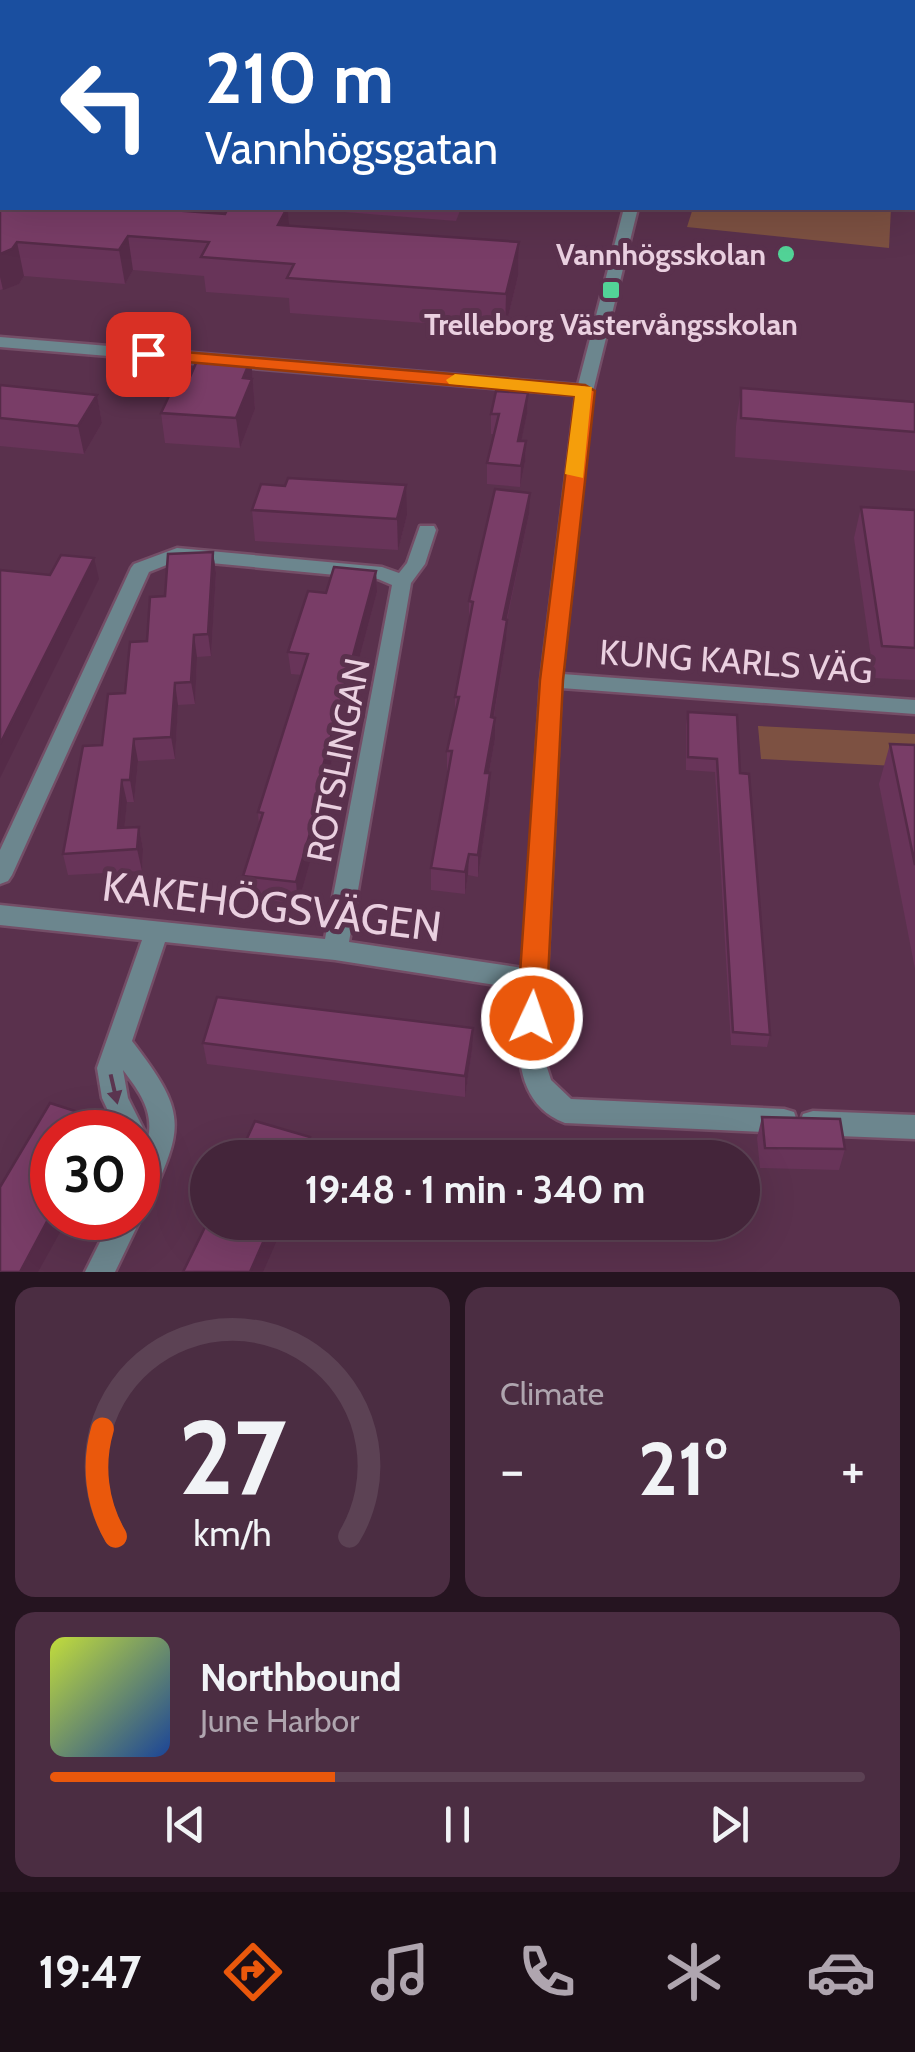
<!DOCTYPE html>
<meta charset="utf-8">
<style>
body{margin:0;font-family:Cabin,sans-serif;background:#4b2d42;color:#f1f3f6;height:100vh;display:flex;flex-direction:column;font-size:38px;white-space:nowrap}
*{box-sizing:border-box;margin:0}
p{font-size:32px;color:#afa5af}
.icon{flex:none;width:55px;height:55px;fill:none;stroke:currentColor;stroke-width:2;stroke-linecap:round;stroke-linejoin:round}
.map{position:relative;height:1272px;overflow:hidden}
.drawer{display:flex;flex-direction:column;gap:15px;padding:15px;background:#251420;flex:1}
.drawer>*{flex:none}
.top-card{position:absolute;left:0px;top:0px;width:915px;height:210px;box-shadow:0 10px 40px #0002,0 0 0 2px #5c4254;background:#1a4fa0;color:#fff;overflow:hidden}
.speed{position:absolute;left:30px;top:1110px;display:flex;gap:20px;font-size:50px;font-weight:700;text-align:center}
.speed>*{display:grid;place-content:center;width:130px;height:130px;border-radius:50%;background:#44253a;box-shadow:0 10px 40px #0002,0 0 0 2px #5c4254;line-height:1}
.speed .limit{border:15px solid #d22;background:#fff;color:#111}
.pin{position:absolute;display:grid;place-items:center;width:85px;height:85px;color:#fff;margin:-42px;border-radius:20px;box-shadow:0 5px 15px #0006}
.me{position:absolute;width:110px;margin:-55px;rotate:3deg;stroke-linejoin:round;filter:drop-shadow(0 0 8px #0008)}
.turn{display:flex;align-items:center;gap:35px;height:210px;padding:0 40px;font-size:45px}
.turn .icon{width:130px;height:130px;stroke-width:2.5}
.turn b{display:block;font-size:70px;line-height:85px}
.big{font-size:75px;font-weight:800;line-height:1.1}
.drawer .card{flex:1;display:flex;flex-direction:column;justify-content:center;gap:15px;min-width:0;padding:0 35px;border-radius:20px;background:#4b2d42}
.drawer .dial{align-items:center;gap:0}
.dial svg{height:260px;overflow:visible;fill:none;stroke:#5c4254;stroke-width:7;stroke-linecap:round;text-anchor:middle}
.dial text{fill:#f1f3f6;stroke:none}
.song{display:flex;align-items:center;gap:30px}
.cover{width:120px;height:120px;border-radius:15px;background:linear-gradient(135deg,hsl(70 70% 55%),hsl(220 70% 35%))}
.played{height:10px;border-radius:5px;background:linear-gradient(90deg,#ea580c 35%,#5c4254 35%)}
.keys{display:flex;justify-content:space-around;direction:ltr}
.heat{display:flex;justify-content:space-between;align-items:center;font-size:55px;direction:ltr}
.drawer .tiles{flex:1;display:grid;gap:15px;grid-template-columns:1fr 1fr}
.card:last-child{grid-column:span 2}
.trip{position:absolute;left:190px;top:1140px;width:570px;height:100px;border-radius:50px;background:#44253a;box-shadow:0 10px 40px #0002,0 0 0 2px #5c4254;font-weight:800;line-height:100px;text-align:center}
.menu{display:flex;height:160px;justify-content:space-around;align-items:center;background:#1b0f17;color:#afa5af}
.menu .icon{width:70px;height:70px}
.menu .on{color:#ea580c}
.menu b{font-size:45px;color:#f1f3f6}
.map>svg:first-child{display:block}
.green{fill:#7d5142}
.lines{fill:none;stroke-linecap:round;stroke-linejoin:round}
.street-casing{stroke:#744e67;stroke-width:5}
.street{fill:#6c868e;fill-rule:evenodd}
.wall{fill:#683459}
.shaded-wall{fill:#552b48}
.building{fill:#793d67;stroke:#552b48;stroke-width:2.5}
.oneway{fill:#5b3550}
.route{fill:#ea580c;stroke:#983908;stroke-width:2.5}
.slow{fill:#f59e0b}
.poi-dot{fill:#52d397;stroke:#5a314d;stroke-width:4}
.labels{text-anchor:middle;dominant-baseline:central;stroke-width:10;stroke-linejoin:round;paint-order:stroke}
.far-poi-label{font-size:30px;font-weight:bold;fill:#ead0e0;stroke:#5a314d;text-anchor:end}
.street-label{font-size:35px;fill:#ead0e0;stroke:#5a314d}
.near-street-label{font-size:42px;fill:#ead0e0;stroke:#5a314d}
</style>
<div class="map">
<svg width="915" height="1272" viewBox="0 0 915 1272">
<rect width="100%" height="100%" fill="#5a314d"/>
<g class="green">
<polygon points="693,208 891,208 889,248 687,227"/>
<polygon points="758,726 915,734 915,767 761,759"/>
</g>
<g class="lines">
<defs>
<g id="street">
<rect x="912" y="85" width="3" height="8"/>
<path d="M624,208H638L593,391L562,674L915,700V714L561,688L543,1055L551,1080L571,1099L784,1109L794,1112L797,1121L794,1130L784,1133L565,1123C509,1102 518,1036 521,989L335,960L165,942L132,1041C187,1113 185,1125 148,1205L138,1209V1132H118L102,1098L97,1068L142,940L0,925V905L325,939L392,585L378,579L179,560L149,572L12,875L8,881L0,884V850L131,568L134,564L177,548L382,567L399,573L407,563L420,526H434L436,530L425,564L411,583L349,942L523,968L541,680L576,395L0,347V337L578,385ZM123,1070C139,1091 154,1111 148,1138L143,1136L145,1132L128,1098Z"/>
<polygon points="813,1111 915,1115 915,1139 813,1135 803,1132 800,1123 803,1114"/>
<polygon points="138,1210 141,1218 115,1272 85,1272 112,1218 138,1218"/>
</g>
</defs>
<use href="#street" class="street-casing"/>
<use href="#street" class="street"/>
</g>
<g class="wall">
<polygon points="10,0 169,0 168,2 7,2"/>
<polygon points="255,0 583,0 582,2 253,2"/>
<polygon points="870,0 915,0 915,11 912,11 912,2 870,2"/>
<polygon points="0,113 2,208 225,214 228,208 288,208 289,226 519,242 518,276 505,329 290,313 289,298 206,292 204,276 133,270 125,284 24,276 19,284 0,290"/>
<polygon points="332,208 461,208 456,221 332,211"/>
<polygon points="251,359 255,409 240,448 165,443 161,413 187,384"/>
<polygon points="0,385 97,395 102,423 84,454 0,446"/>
<polygon points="741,388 915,402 915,471 735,457 736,426"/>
<polygon points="528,393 527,414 521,441 526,441 525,462 520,487 487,484 487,463 494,434 491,434 491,414"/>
<polygon points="861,507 915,510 915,680 874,678 854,538"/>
<polygon points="252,510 407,515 398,550 255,541"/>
<polygon points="529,514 507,620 506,641 494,717 495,718 495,739 489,773 490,795 478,877 468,875 465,894 431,890 431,868 449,772 447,772 447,751 455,715 455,697 469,622 469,601"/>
<polygon points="213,552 216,573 211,656 197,657 195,704 178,705 175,759 138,761 134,802 127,802 124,828 139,827 143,849 142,871 68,875 63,854 102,745 147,641"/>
<polygon points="376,571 377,592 329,771 331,789 298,904 246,897 243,876 259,825 258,812 302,675 291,674 288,652 326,593"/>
<polygon points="688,712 740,773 770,1035 767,1047 731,1045 715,772 686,770 686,725"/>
<polygon points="890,744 915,745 915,969 879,784"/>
<polygon points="203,1043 472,1050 465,1097 207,1064"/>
<polygon points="762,1117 845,1149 839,1170 760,1168 757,1138"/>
</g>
<g class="shaded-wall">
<polygon points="58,0 71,0 72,2 55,2"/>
<polygon points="151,0 169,0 168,2 151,2"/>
<polygon points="569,0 583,0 582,2 568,2"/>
<polygon points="2,61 2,98 0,101 0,63"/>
<polygon points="287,208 288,208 290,239 278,225"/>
<polygon points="128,236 133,270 125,284 119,250"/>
<polygon points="17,242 24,276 19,284 3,290 0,277 0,254"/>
<polygon points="519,242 518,276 505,329 506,294"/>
<polygon points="251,359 255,409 240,448 236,418 243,378"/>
<polygon points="528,393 527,414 517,461 518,441"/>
<polygon points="97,395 102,423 84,454 78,426"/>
<polygon points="526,441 525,462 520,487 521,466"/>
<polygon points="406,485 407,515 398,550 397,519"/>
<polygon points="530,493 529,514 502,641 503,619"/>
<polygon points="213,552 216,573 211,656 208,634"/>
<polygon points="94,558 99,579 0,778 0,744"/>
<polygon points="376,571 377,592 329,771 331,789 298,904 296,882 323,766"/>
<polygon points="507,620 506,641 490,739 491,717"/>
<polygon points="194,635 197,657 195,704 191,682"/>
<polygon points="175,683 178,705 175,759 171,737"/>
<polygon points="495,718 495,739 485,795 485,773"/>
<polygon points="134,739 138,761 134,802 130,780"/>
<polygon points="490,773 490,795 478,877 478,855"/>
<polygon points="122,780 127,802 122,850 118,828"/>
<polygon points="139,827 143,849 142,871 137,849"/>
<polygon points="469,854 468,875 465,894 465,872"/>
<polygon points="473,1028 472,1050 465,1097 465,1076"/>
<polygon points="103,1120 107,1132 96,1132"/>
<polygon points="310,1137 313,1158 301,1158"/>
<polygon points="52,1212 52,1218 68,1218 38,1272 20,1272"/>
<polygon points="272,1222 285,1222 263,1272 250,1272"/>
</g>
<g class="building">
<polygon points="10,0 58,0 55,2 7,2"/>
<polygon points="255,0 332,0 330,2 253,2"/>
<polygon points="484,0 569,0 568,2 483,2"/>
<polygon points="2,7 2,61 0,63 0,10"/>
<polygon points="0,113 2,113 2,174 0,177"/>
<polygon points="0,185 2,185 2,208 144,208 225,214 228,208 287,208 278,225 519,242 506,294 287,278 294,264 201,257 209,242 128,236 119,250 17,242 12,249 0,254"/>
<polygon points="199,356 251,359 243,378 252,379 236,418 161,413 175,383 187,384"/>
<polygon points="0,385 97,395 78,426 0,418"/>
<polygon points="741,388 915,402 915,432 741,418"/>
<polygon points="496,391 528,393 518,441 526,441 521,466 487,463 499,414 491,414"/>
<polygon points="288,478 406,485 397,519 252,510 261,484 285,486"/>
<polygon points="495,489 530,493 503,619 507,620 491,717 495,718 485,773 490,773 478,855 469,854 465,872 431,868 452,751 447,751 459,697 455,697 473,602 469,601"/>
<polygon points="861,507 915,510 915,648 882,646"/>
<polygon points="213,552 208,634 194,635 191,682 175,683 171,737 134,739 130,780 122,780 118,828 139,827 137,849 63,854 83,746 102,745 108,694 125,693 130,642 147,641 150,597 165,596 168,554"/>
<polygon points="61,555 94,558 0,744 0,570 50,575"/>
<polygon points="334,567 376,571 323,766 329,767 296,882 243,876 263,813 258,812 308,654 288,652 308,591 326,593"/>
<polygon points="688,712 737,715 740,773 749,774 770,1035 733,1032 717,759 688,757"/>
<polygon points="890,744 915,745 915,865"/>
<polygon points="217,997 473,1028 465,1076 203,1043"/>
<polygon points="50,1103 103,1120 96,1132 52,1132 52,1212 20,1272 0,1272 0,1187"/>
<polygon points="762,1117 840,1119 845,1149 765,1148"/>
<polygon points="255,1121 310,1137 301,1158 238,1158"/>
<polygon points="208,1221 208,1222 272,1222 250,1272 183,1272"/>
</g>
<defs><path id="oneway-solid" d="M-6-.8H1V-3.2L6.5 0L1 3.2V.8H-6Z" transform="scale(2.5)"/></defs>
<use class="oneway" href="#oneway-solid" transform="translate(114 1089) rotate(77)"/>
<polygon class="route" points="148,349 585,385 595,391 563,680 546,1018 542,1026 532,1030 522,1026 517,1018 540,680 575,396 141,358 141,350"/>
<polygon class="slow" points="455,374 592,387 583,478 565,474 575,396 449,384 446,380"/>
<g class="poi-dot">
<circle cx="786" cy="254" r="10"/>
<rect x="601" y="280" width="20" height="20" rx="5"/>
</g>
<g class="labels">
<g class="far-poi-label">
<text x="766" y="254">Vannhögsskolan</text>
<text x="611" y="324" text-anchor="middle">Trelleborg Västervångsskolan</text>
</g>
<g class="street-label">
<text transform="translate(736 661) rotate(4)">KUNG KARLS VÄG</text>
<text transform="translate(338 760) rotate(-79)">ROTSLINGAN</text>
</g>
<g class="near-street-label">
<text transform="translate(272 906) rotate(7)">KAKEHÖGSVÄGEN</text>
</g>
</g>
</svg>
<div class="speed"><div class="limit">30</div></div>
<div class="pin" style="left:148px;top:354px;background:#d93025"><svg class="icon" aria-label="arrive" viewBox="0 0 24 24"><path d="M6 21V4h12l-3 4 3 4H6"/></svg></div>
<svg class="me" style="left:532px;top:1018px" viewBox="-20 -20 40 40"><circle r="17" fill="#ea580c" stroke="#fff" stroke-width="3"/><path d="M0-11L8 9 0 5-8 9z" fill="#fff"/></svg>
<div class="trip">19:48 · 1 min · 340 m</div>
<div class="top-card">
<div class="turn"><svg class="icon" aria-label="left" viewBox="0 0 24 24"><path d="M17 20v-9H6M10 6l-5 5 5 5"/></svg><div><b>210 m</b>Vannhögsgatan</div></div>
</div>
</div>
<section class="drawer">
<div class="tiles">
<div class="card dial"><svg viewBox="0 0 100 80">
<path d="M14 69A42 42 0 1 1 86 69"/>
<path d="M14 69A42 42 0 0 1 10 36" stroke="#ea580c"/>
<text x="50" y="56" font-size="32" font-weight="700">27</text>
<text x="50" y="72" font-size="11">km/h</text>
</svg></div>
<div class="card"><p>Climate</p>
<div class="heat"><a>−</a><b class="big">21°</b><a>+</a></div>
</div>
<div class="card">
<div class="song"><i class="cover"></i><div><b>Northbound</b><p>June Harbor</p></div></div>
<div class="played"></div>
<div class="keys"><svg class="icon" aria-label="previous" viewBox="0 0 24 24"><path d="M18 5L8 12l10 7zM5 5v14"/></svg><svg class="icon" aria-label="pause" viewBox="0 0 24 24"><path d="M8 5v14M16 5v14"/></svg><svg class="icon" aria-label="next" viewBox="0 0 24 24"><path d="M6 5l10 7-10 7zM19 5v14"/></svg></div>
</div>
</div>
</section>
<nav class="menu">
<b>19:47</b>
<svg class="icon on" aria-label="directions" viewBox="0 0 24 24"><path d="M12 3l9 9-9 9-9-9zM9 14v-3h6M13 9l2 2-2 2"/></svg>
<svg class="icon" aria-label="music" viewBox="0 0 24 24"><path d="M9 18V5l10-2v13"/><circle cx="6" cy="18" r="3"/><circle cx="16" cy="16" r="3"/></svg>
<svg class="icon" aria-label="phone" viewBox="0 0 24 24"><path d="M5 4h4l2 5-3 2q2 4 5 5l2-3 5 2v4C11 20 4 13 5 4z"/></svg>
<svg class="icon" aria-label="climate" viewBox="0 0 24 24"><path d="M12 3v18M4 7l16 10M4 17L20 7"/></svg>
<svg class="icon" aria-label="car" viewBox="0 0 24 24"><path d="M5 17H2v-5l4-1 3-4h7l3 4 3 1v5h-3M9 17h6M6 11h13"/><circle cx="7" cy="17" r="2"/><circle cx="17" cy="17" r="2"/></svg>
</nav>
